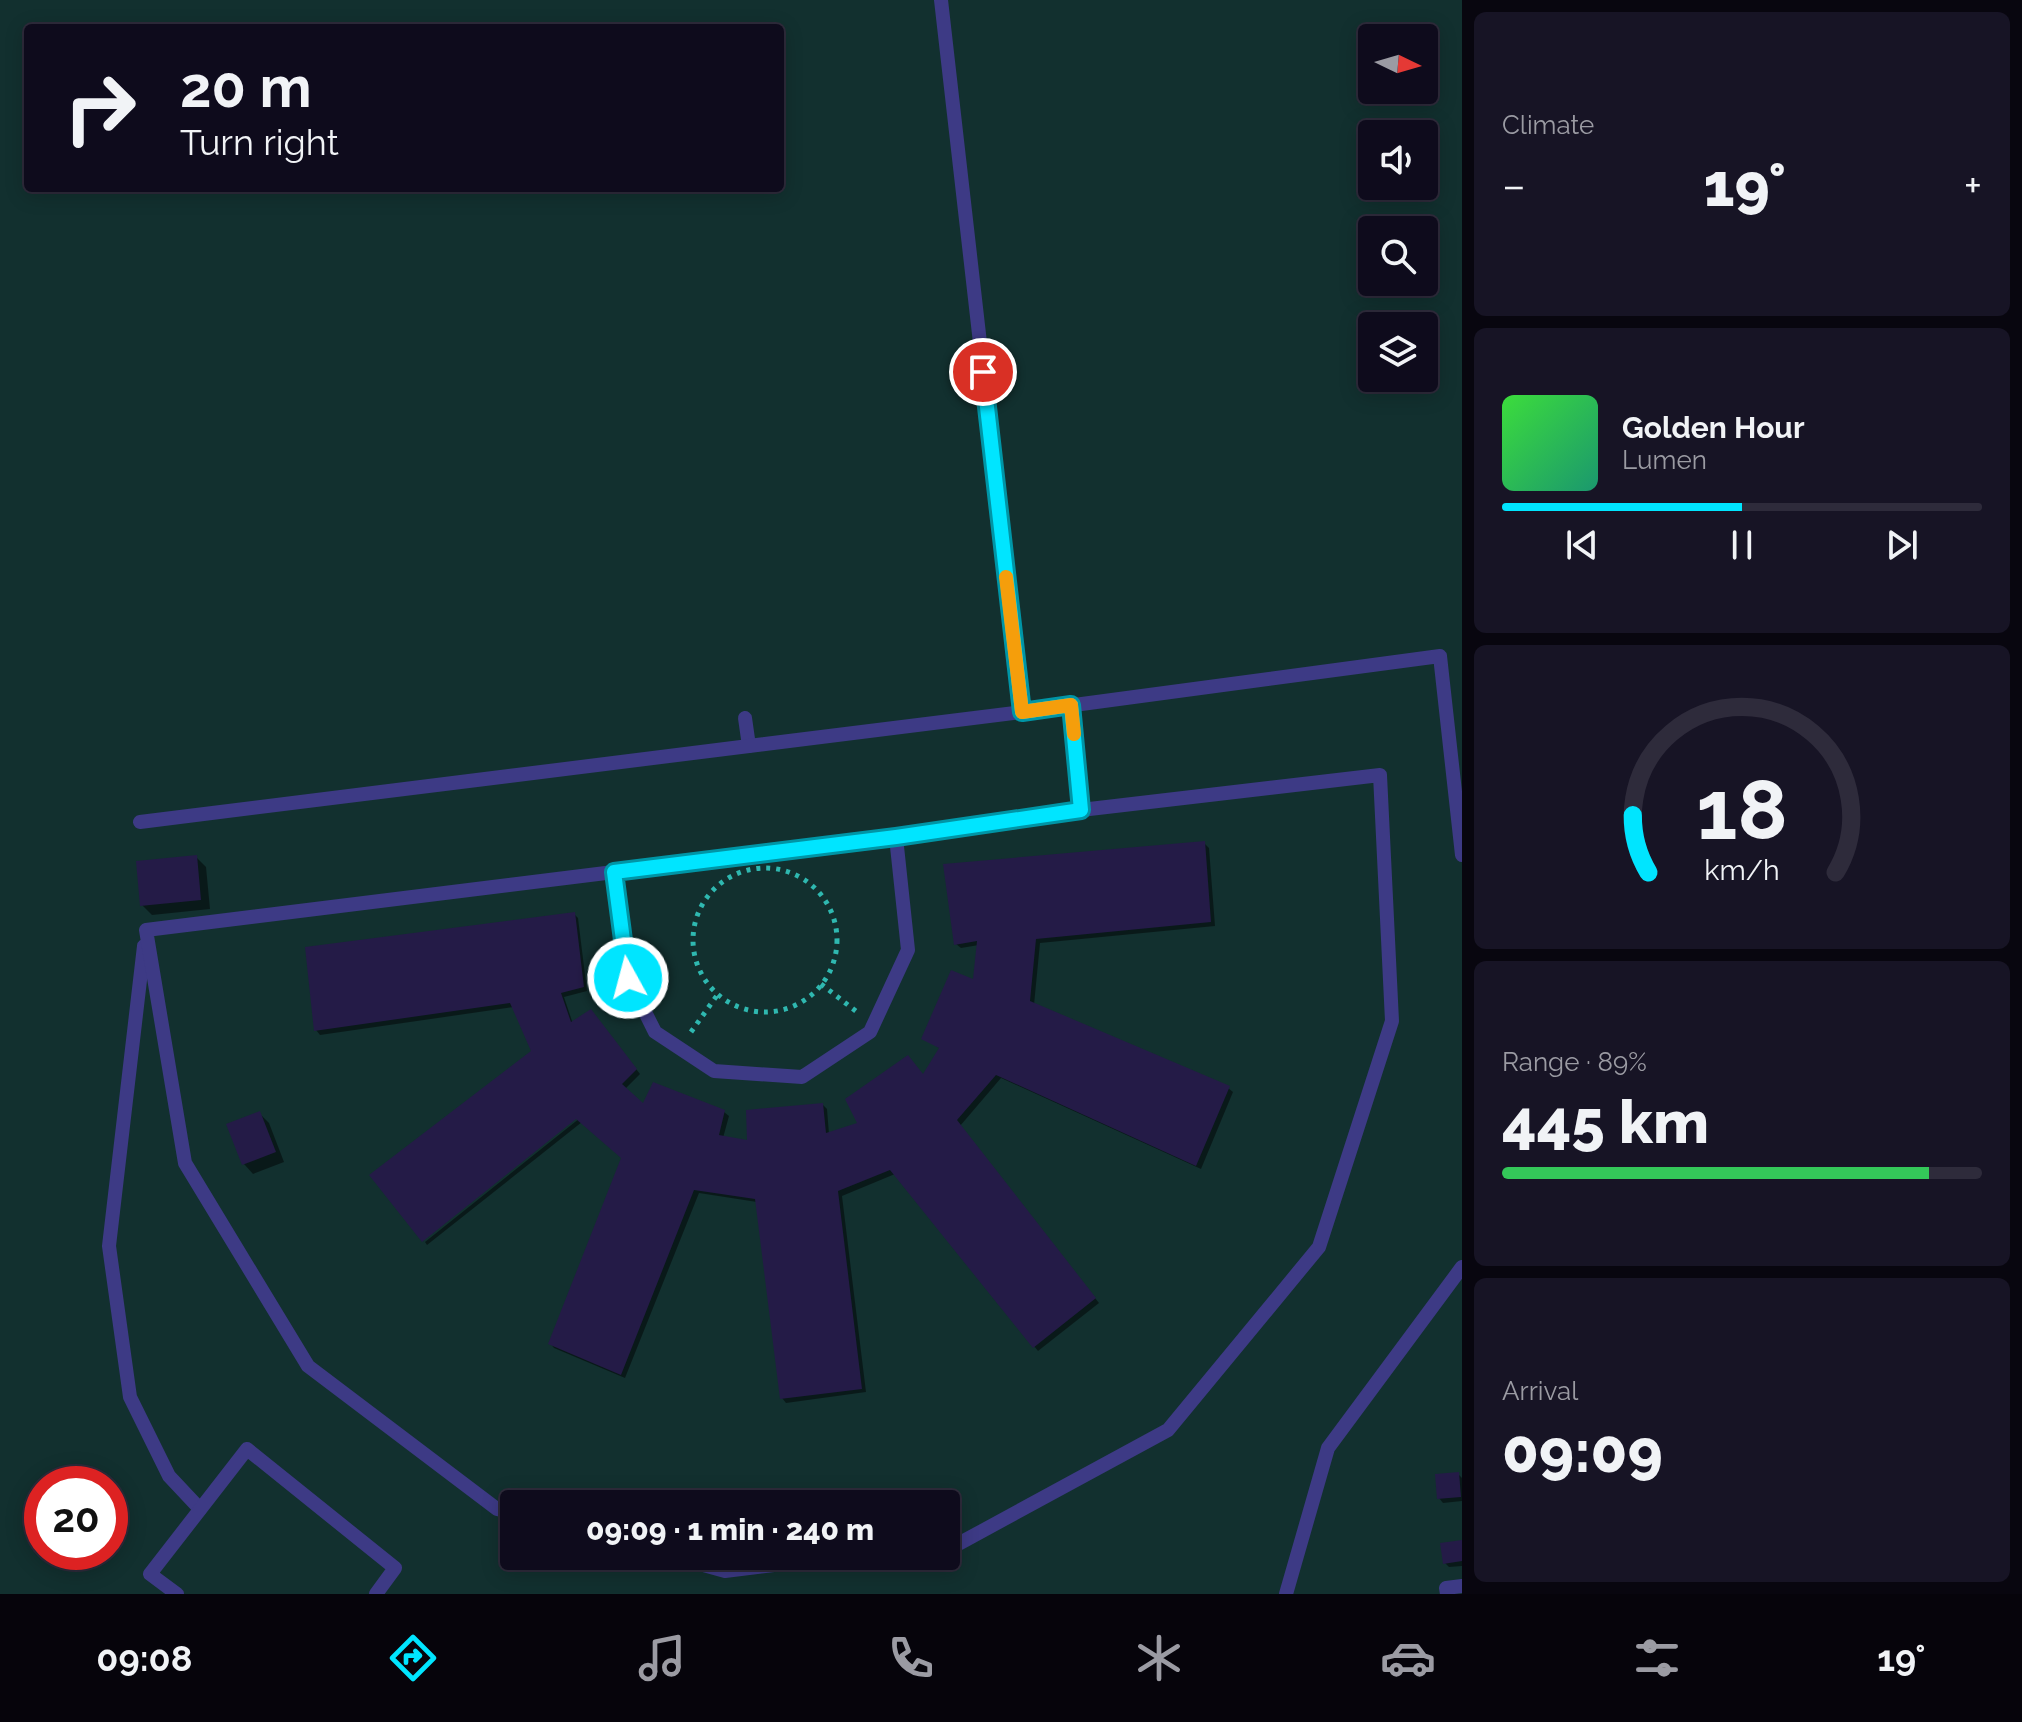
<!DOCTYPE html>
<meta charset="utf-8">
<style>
body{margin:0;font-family:Raleway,sans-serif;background:#171425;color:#f1f3f6;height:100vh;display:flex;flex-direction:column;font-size:30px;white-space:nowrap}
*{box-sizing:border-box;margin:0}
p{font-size:26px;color:#9b9ba3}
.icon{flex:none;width:44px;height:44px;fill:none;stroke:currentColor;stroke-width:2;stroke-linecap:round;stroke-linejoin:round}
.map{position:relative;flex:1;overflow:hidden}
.sheet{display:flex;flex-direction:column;gap:12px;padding:12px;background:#08060f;width:560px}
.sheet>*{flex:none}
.banner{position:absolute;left:24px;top:24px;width:760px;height:168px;border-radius:8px;box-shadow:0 4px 20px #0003,0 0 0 2px #2e2b3b;background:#0e0b1c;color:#f1f3f6;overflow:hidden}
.needle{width:52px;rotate:95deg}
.controls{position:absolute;left:1358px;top:24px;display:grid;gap:16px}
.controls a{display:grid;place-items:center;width:80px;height:80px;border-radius:8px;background:#0e0b1c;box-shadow:0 4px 20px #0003,0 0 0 2px #2e2b3b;font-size:40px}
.speed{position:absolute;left:24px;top:1466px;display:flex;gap:16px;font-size:40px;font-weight:700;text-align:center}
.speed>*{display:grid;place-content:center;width:104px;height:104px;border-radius:50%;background:#0e0b1c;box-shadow:0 4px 20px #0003,0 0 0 2px #2e2b3b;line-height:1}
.speed .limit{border:12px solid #d22;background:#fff;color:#111}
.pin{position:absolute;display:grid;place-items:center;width:68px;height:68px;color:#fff;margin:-34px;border:4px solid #fff;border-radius:50%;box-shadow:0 2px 8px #0007}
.me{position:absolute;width:88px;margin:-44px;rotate:353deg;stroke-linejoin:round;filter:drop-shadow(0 0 6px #0008)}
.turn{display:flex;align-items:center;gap:28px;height:168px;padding:0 24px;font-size:36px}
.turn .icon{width:104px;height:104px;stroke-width:2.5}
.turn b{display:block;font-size:56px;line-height:68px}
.big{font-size:60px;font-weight:800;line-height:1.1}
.sheet .tile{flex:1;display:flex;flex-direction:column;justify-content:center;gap:12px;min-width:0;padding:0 28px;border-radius:12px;background:#171425}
.sheet .dial{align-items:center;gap:0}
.dial svg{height:208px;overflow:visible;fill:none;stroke:#2e2b3b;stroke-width:7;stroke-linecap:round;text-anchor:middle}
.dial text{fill:#f1f3f6;stroke:none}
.song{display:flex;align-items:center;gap:24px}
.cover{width:96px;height:96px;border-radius:12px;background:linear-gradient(135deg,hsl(120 70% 55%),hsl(160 70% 35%))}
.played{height:8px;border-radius:4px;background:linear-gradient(90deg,#00e5ff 50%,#2e2b3b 50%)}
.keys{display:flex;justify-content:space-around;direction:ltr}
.heat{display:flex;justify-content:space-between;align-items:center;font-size:44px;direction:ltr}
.charge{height:12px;border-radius:6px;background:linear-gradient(90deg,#34c759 89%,#2e2b3b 0)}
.trip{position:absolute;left:500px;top:1490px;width:460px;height:80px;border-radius:8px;background:#0e0b1c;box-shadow:0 4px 20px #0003,0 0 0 2px #2e2b3b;font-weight:800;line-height:80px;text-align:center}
.tab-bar{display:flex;height:128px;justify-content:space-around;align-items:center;background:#06040b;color:#9b9ba3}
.tab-bar .icon{width:56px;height:56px}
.tab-bar .selected{color:#00e5ff}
.tab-bar b{font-size:36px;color:#f1f3f6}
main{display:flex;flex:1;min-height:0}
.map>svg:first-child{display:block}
.green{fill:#12302f;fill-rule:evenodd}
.shadow{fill:#0007}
.building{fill:#241b47}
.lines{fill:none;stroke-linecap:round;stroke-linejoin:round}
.path{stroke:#2fb8b0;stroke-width:5;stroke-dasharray:4 6;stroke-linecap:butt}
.service{stroke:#3d3a85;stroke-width:14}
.route-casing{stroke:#0095a6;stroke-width:20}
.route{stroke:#00e5ff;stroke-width:14}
.slow{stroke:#f59e0b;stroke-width:14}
</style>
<main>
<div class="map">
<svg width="1462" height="1594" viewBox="0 0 1462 1594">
<rect width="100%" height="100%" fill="#130f26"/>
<path class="green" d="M0,0H1462V1594H0ZM28,28H780V188H28ZM1372,38H1424V90H1372ZM1372,134H1424V186H1372ZM1372,230H1424V282H1372ZM1372,326H1424V378H1372ZM42,1484H110V1552H42ZM514,1504H946V1556H514Z"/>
<g class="shadow">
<polygon points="1204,843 1209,848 1215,926 1040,943 1034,1005 1228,1088 1233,1092 1201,1169 1001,1078 960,1126 1099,1303 1038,1351 895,1174 842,1196 866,1392 786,1403 782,1398 757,1202 699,1193 625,1378 554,1348 550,1343 623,1158 582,1122 427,1245 425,1242 585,1114 534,1052 514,1007 320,1035 316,1030 574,914 578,918 587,991 564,997 573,1024 595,1016 640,1074 625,1089 643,1107 724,1112 729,1116 723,1138 749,1142 823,1105 827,1109 829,1134 860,1124 924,1077 941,1049 923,1038 975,982 979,945 961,948 956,944"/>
<polygon points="196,857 206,867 210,909 152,915 142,905"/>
<polygon points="259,1113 269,1123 284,1162 253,1174 244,1164"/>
<polygon points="1458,1474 1462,1478 1462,1501 1443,1503 1439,1498"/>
<polygon points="1462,1542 1462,1566 1449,1567 1445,1563"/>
</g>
<g class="building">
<polygon points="1205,841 1211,922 1036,939 1030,1001 1230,1086 1196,1166 996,1075 957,1120 1096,1298 1033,1348 890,1170 838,1191 862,1389 780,1399 755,1199 694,1190 621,1375 548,1344 621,1158 576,1119 422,1242 369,1175 531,1051 510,1003 314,1031 305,947 575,912 584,987 561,993 571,1022 591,1009 637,1069 622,1084 643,1103 653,1082 725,1110 719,1135 747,1140 746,1110 823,1103 826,1133 857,1123 845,1099 908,1055 923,1074 939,1048 921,1039 951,970 973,979 977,941 954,945 943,864"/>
<polygon points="197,855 201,900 140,906 136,861"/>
<polygon points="260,1111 276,1152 242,1165 226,1124"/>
<polygon points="1459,1472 1461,1497 1437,1499 1435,1474"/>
<polygon points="1462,1540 1462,1561 1443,1564 1440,1543"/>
</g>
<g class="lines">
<g class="path">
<circle cx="765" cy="940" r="72"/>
<polyline points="821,984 857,1012"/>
<polyline points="691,1032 718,994"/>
</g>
<g class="service">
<polyline points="941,0 1022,712 1440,656 1462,855"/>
<polyline points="1071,705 1081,810"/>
<polyline points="745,718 749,746"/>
<polyline points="140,822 1022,712"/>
<polyline points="614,872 628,978 655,1032 714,1071 802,1077 870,1032 908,950 896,837"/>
<polyline points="144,946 109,1246 130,1397 169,1476 200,1509"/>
<polyline points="514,1513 497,1509 308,1366 185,1163 146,930 896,837 1081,810 1380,775 1392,1021 1319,1247 1168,1430 960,1543 946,1545"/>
<polyline points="671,1556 725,1571 849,1556"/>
<polyline points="177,1594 150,1574 247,1449 395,1568 376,1594"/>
<polyline points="1286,1594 1328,1448 1462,1267"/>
<polyline points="1447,1594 1446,1588 1462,1586"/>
</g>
</g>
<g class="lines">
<defs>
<polyline id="route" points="628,978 614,872 896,837 1081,810 1071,705 1022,712 983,372"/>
</defs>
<use href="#route" class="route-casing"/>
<use href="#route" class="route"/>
<polyline class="slow" points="1006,577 1022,712 1071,705 1074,734"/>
</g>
</svg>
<div class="controls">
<a><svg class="needle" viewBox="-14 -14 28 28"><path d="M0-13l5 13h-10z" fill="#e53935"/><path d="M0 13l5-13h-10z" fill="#9b9ba3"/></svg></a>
<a><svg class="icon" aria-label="sound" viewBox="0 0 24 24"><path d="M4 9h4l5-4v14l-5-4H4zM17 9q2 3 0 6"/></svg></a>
<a><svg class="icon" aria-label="search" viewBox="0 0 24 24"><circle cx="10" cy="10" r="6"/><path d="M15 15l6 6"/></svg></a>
<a><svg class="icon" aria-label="layers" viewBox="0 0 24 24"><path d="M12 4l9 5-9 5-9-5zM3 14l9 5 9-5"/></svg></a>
</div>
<div class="speed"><div class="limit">20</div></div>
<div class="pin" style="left:983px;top:372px;background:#d93025"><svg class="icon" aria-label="arrive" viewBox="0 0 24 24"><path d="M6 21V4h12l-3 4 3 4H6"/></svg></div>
<svg class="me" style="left:628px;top:978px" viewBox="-20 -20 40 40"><circle r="17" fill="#00e5ff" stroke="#fff" stroke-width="3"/><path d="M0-11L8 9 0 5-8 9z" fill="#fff"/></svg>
<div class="trip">09:09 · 1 min · 240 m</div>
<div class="banner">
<div class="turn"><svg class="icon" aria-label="right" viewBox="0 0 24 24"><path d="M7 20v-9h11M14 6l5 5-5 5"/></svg><div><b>20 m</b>Turn right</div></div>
</div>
</div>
<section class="sheet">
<div class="tile"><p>Climate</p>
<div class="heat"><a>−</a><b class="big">19°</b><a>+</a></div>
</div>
<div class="tile">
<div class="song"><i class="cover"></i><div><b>Golden Hour</b><p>Lumen</p></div></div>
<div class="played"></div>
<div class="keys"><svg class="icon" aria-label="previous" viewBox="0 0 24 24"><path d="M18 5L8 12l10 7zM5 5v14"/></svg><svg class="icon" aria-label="pause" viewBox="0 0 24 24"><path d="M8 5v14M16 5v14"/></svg><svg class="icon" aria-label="next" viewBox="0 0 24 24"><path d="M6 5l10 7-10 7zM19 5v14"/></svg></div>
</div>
<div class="tile dial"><svg viewBox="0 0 100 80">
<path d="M14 69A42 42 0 1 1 86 69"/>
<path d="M14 69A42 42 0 0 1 8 47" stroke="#00e5ff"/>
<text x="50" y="56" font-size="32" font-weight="700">18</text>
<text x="50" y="72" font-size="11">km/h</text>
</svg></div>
<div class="tile"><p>Range · 89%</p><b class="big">445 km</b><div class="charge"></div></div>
<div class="tile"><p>Arrival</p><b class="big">09:09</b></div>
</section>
</main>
<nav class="tab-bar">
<b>09:08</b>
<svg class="icon selected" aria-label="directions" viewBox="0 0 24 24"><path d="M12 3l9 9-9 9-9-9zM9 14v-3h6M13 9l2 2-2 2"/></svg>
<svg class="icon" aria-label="music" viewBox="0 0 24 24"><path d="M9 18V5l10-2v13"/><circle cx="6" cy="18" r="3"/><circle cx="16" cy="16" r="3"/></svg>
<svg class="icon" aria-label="phone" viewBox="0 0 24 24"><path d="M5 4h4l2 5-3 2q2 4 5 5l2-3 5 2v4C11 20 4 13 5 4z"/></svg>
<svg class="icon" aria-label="climate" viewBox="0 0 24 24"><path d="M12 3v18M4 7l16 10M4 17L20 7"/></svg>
<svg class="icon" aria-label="car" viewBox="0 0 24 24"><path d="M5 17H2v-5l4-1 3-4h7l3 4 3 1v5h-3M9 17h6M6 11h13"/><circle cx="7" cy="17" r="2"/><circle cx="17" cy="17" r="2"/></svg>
<svg class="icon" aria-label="filters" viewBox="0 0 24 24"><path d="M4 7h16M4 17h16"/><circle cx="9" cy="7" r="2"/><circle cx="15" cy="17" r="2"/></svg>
<b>19°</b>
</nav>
